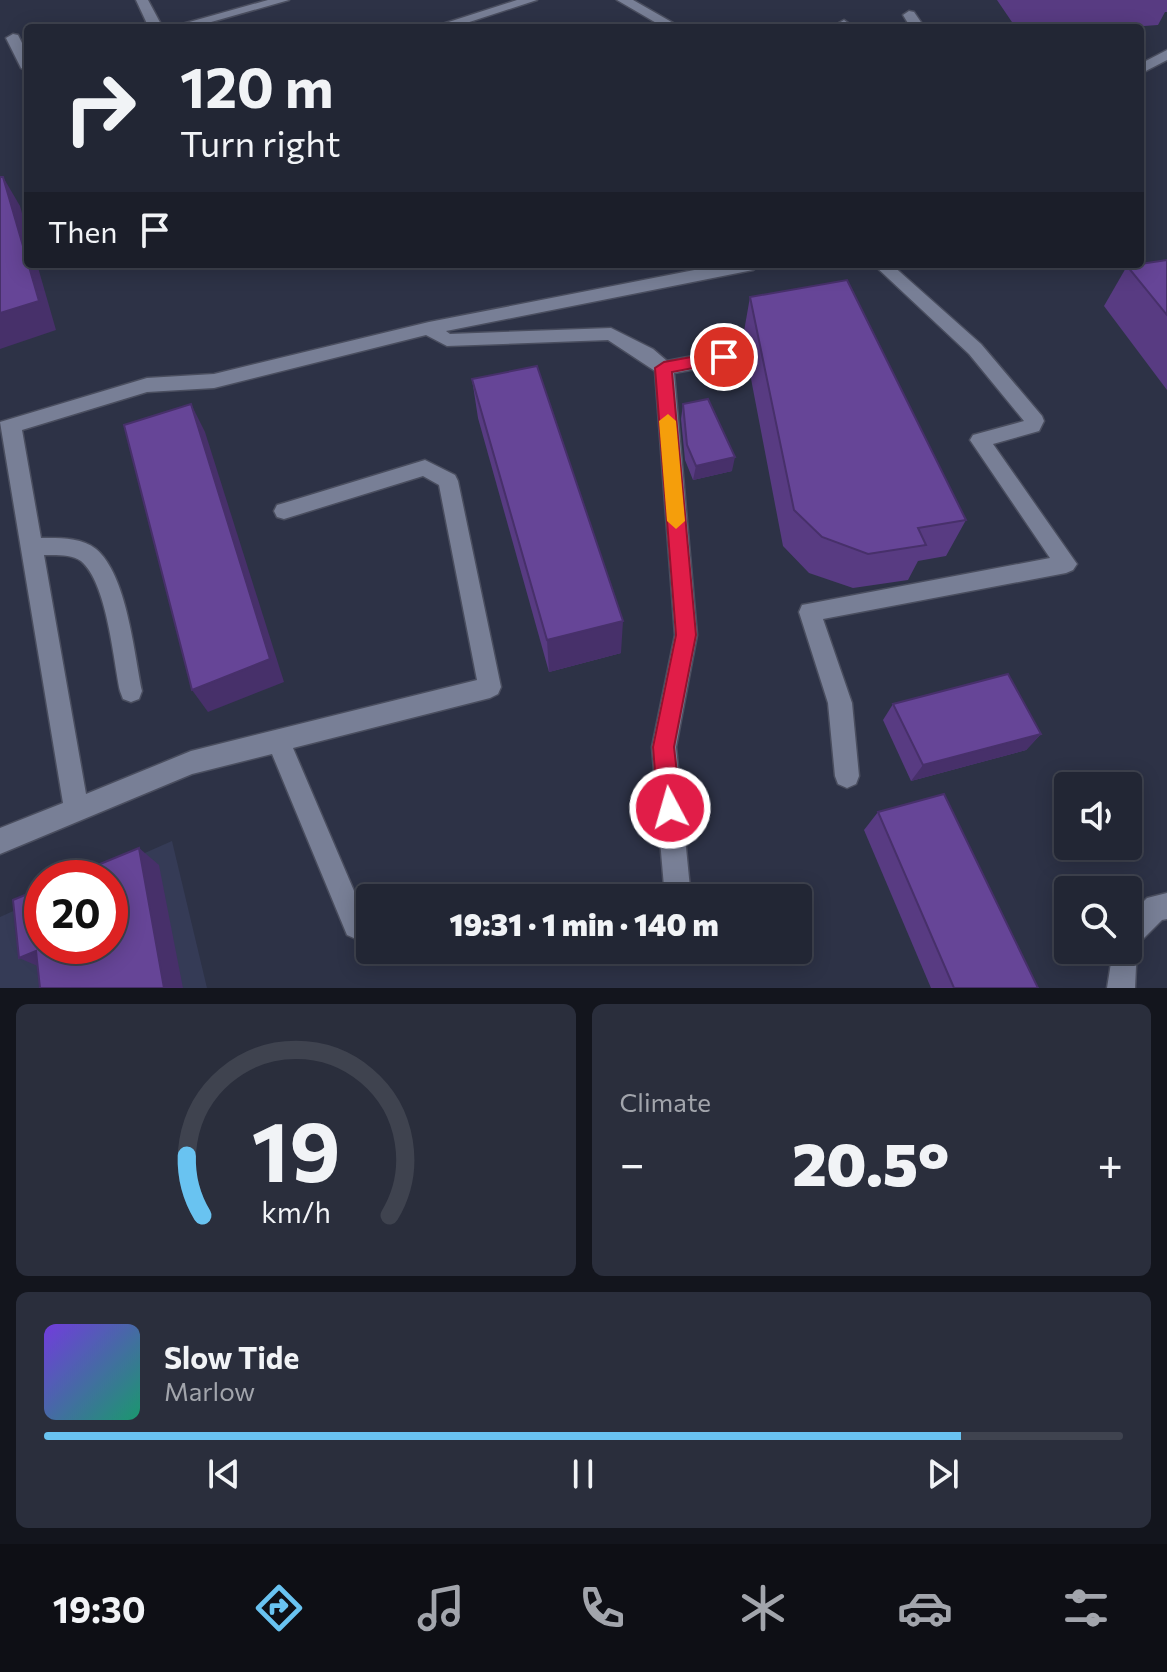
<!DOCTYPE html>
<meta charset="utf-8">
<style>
body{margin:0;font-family:Commissioner,sans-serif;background:#2a2e3c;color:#f1f3f6;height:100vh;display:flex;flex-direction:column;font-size:30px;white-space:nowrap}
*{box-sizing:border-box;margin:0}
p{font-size:26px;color:#a2a5ac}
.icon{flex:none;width:44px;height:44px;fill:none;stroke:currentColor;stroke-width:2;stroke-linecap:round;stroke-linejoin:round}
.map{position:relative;height:988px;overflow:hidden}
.drawer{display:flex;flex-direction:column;gap:16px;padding:16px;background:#13151d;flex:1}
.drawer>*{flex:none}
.guide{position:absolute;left:24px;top:24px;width:1120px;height:244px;border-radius:8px;box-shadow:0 4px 20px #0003,0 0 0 2px #3f434f;background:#222634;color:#f1f3f6;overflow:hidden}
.buttons{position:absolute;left:1054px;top:772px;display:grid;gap:16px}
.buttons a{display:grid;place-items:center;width:88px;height:88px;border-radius:8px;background:#222634;box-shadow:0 4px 20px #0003,0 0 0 2px #3f434f;font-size:40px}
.speed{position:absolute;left:24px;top:860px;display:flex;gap:16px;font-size:40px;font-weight:700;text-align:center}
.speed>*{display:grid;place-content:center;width:104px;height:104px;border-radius:50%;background:#222634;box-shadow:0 4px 20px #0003,0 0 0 2px #3f434f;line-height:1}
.speed .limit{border:12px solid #d22;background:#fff;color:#111}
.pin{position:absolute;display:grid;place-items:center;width:68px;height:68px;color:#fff;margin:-34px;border:4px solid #fff;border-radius:50%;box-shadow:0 2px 8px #0007}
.me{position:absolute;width:88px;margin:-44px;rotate:354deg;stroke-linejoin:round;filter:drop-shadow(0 0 6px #0008)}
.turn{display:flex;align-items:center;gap:28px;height:168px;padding:0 24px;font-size:36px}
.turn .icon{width:104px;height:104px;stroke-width:2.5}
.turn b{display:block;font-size:56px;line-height:68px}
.then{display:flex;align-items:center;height:76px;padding:0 24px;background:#0003;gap:16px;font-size:30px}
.big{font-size:60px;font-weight:800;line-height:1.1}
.drawer .tile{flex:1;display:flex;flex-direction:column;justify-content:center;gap:12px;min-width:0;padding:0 28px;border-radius:12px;background:#2a2e3c}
.drawer .dial{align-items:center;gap:0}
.dial svg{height:208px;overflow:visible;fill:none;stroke:#3f434f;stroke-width:7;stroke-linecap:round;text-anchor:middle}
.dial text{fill:#f1f3f6;stroke:none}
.song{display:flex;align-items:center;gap:24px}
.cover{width:96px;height:96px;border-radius:12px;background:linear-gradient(135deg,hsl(260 70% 55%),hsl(160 70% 35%))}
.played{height:8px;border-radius:4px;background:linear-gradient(90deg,#69c3f1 85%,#3f434f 85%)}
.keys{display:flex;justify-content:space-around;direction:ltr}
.heat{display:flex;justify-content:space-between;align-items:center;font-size:44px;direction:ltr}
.drawer .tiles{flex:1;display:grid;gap:16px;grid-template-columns:1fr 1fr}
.tile:last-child{grid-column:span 2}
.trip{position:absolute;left:356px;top:884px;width:456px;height:80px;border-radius:8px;background:#222634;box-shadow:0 4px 20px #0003,0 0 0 2px #3f434f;font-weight:800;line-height:80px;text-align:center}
.tab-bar{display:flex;height:128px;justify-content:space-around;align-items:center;background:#0e0f15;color:#a2a5ac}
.tab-bar .icon{width:56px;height:56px}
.tab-bar .on{color:#69c3f1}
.tab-bar b{font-size:36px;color:#f1f3f6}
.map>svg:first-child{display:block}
.built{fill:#353b56}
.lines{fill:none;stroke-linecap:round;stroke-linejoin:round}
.minor-casing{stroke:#4a4e5f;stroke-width:3}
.minor{fill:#787f96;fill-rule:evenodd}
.wall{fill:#583b82}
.shaded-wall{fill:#47306a}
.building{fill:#664597;stroke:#47306a;stroke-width:2}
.route{fill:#e11d48;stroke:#92132f;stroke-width:2}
.slow{fill:#f59e0b}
</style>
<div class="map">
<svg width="1167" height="988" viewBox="0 0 1167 988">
<rect width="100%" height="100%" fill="#2d3246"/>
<polygon class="built" points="172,841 207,988 0,988 0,917 42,898 42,946 110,946 110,878 88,878"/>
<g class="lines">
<defs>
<g id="minor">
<polygon points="136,0 148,0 163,28 149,28"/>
<polygon points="268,0 289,0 190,28 168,28"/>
<polygon points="517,0 537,0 451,28 430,28"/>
<polygon points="617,0 633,0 682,28 665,28"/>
<polygon points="909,11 914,12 925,28 911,28 903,15"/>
<polygon points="844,20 855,28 841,28 837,24"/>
<polygon points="13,34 18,35 28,55 28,72 21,68 6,38"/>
<polygon points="1167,50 1167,60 1140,74 1140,64"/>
<path d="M725,264H761L753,270L446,331L450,334L611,328L653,349L667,361L724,350L733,357L724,364L674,373L697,635L676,747L691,898H665L652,747L675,635L655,371L608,340L447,346L426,335L214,388L147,392L22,430L41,538C59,538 81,537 96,549C127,575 134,653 142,691L139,699L131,702L123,699L120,691C113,658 107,583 81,561C71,554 56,555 44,555L86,794L191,751L477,680L439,485L423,476L284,519L277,517L274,511L277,505L284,503L425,460L455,475L458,481L501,687L498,694L490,698L293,748L369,926L365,935L356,939L347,935L272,754L192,774L0,854V828L63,803L0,422L147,378L214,374L429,322Z"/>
<polygon points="873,264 891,264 981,344 1042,416 1044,421 1039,431 993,444 1077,564 1073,570 1066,573 823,619 852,703 859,776 856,784 847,788 838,784 835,776 828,703 799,612 802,605 1050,558 970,440 973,435 1024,421 969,354"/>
<polygon points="1167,893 1167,919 1162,920 1137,945 1135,988 1107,988 1113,950 1128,950 1128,917 1147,898"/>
</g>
</defs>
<use href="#minor" class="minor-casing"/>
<use href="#minor" class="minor"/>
</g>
<g class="wall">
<polygon points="997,0 1167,0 1167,12 1165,12 1158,25 1116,28 1016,28"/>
<polygon points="1167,260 1167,390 1104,306 1127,266"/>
<polygon points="750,297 966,520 946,556 918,561 908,580 853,588 809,573 783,546 743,337"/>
<polygon points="472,379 621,653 549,672 478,418"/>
<polygon points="683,404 732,471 693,480 685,460 681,419"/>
<polygon points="893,704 1041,734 1026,750 911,781 883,720"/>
<polygon points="878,812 1038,988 931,988 864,830"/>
</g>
<g class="shaded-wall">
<polygon points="3,177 20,206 28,235 28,264"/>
<polygon points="28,264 37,264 56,330 0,349 0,313"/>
<polygon points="191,404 205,432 284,682 208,712 192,690"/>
<polygon points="735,457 732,471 693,480 696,466"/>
<polygon points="623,621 621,653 549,672 547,640"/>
<polygon points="1041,734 1026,750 911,781 923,765"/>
<polygon points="139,848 159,865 183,988 164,988"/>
<polygon points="36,951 47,970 19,958"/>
</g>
<g class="building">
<polygon points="0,177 3,177 39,301 0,313"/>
<polygon points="1167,260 1167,315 1127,266"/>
<polygon points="847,280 966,520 918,528 926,545 868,554 822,537 794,510 750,297"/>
<polygon points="537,366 623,621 547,640 472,379"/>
<polygon points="708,399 735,457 696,466 687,445 683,404"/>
<polygon points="191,404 270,659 192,690 124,425"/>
<polygon points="1008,674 1041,734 923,765 893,704"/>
<polygon points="944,794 1038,988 954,988 878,812"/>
<polygon points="139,848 164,988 40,988 36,951 19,958 13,900 42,888 42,946 110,946 110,878 66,878"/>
</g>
<polygon class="route" points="724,351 732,357 729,361 672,372 696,635 674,747 681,808 678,816 670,819 662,816 658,808 653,747 676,635 655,368 664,362"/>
<polygon class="slow" points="668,414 676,421 685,521 676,529 667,521 659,421"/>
</svg>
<div class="buttons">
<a><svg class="icon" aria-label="sound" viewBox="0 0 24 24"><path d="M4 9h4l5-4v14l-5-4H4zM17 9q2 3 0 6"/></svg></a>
<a><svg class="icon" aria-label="search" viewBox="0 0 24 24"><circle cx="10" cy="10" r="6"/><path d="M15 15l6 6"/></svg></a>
</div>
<div class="speed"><div class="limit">20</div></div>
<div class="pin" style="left:724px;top:357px;background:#d93025"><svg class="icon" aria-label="arrive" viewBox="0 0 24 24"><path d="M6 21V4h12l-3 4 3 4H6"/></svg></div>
<svg class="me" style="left:670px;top:808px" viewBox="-20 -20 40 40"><circle r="17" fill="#e11d48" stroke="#fff" stroke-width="3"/><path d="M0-11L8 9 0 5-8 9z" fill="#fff"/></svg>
<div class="trip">19:31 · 1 min · 140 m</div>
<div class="guide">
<div class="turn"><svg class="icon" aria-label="right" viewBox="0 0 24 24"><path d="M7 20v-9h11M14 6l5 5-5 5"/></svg><div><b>120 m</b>Turn right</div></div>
<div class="then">Then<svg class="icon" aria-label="arrive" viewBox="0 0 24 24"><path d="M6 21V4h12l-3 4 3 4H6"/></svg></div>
</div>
</div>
<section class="drawer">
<div class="tiles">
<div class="tile dial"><svg viewBox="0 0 100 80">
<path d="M14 69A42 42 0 1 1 86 69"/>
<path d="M14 69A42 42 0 0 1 8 46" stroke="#69c3f1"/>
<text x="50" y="56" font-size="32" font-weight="700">19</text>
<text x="50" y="72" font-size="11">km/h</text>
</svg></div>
<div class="tile"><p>Climate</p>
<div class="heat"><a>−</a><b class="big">20.5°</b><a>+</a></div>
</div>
<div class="tile">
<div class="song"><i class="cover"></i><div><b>Slow Tide</b><p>Marlow</p></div></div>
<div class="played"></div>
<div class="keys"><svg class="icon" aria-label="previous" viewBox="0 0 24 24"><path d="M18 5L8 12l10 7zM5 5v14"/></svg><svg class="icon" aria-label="pause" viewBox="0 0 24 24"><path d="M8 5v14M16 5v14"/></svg><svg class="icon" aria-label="next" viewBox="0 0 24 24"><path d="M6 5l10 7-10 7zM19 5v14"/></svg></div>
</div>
</div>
</section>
<nav class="tab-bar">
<b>19:30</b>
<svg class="icon on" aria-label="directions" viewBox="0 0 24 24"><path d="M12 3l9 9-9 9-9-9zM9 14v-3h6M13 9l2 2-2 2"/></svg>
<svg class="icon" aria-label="music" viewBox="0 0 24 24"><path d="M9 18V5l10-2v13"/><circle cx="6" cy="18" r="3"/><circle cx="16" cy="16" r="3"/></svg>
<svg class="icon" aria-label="phone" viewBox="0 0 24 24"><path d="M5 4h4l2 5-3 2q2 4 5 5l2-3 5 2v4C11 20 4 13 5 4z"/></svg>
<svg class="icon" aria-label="climate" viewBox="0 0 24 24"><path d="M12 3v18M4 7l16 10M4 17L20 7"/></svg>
<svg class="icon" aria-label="car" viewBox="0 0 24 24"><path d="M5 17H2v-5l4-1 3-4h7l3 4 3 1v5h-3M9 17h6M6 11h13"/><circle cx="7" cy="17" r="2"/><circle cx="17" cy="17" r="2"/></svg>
<svg class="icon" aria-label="filters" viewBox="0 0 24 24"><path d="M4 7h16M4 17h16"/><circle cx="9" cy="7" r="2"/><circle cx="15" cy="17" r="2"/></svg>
</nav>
